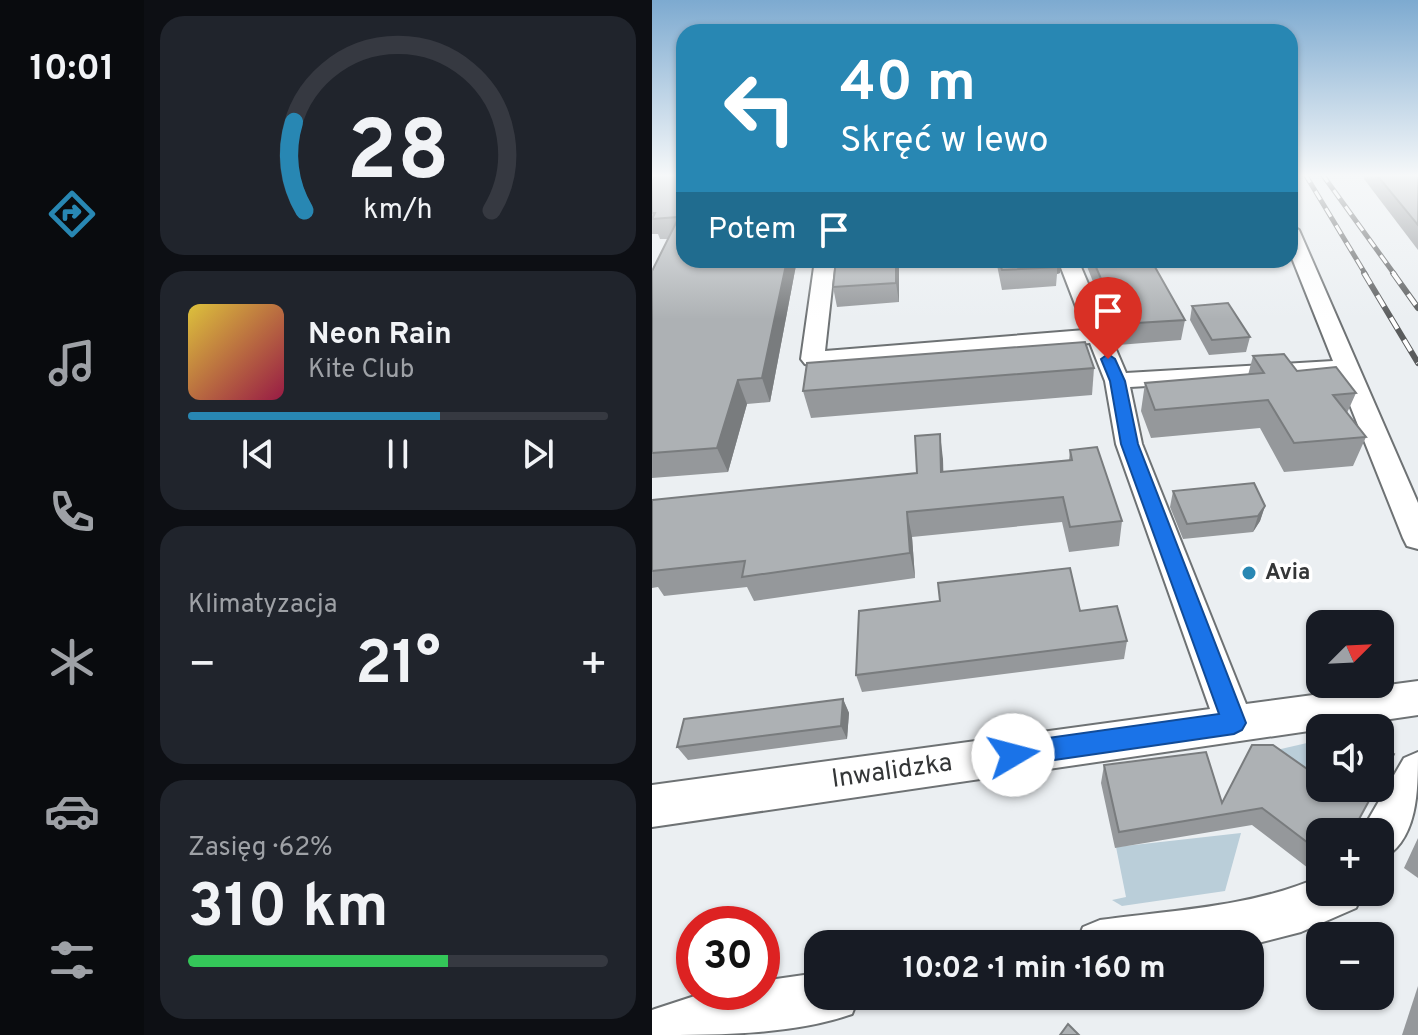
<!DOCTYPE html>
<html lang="pl">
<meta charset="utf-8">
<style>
body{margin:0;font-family:Overpass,sans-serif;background:#20242c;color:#f1f3f6;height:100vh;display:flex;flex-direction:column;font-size:30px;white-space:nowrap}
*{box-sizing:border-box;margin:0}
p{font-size:26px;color:#9ea1a6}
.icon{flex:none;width:44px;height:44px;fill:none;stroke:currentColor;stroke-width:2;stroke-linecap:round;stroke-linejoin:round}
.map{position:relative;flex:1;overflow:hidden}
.side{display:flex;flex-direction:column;gap:16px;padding:16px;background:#0d0f14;width:508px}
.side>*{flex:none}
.guide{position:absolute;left:24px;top:24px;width:622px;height:244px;border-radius:24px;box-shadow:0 2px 6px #0004;background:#2887b3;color:#fff;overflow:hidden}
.needle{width:52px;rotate:66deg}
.fabs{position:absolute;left:654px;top:610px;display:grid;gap:16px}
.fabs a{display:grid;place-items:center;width:88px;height:88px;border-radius:16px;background:#171b24;box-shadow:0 2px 6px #0004;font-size:40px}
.speed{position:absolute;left:24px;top:906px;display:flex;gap:16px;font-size:40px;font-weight:700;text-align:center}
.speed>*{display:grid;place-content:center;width:104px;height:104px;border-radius:50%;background:#171b24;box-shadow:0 2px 6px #0004;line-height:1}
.speed .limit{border:12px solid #d22;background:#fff;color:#111}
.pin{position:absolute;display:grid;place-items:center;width:68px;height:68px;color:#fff;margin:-82px -34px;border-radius:50% 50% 50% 0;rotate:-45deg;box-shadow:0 0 8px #0007}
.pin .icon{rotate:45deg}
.me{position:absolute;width:88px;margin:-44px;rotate:82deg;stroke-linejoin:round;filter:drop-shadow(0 0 6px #0008)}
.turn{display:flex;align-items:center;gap:28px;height:168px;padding:0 32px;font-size:36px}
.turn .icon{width:104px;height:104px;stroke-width:2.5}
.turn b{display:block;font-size:56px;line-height:68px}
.then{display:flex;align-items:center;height:76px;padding:0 32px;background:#0003;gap:16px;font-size:30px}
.big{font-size:60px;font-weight:700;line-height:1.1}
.side .card{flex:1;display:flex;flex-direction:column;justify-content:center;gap:12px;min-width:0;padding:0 28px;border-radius:24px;background:#20242c}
.side .dial{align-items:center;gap:0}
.dial svg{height:208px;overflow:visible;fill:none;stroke:#363941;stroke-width:7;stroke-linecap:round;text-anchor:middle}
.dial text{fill:#f1f3f6;stroke:none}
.song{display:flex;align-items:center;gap:24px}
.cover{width:96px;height:96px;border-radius:12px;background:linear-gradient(135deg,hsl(50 70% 55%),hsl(340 70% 35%))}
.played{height:8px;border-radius:4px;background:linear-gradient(90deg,#2887b3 60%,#363941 60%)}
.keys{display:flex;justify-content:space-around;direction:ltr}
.heat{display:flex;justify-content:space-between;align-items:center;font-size:44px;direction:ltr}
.charge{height:12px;border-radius:6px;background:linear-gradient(90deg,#34c759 62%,#363941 0)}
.trip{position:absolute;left:152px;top:930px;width:460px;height:80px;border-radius:24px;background:#171b24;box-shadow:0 2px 6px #0004;font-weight:700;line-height:80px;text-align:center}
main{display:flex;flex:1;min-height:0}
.tab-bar{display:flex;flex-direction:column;width:144px;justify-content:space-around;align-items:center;background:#090b0e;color:#9ea1a6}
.tab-bar .icon{width:56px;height:56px}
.tab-bar .on{color:#2887b3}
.tab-bar b{font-size:36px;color:#f1f3f6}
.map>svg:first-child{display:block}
.green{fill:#baced9}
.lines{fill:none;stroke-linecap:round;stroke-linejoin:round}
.minor-casing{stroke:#6e7274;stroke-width:4}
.minor{fill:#fff;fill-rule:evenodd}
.rail-far1-casing{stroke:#5a5c5d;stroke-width:5}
.rail-casing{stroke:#5a5c5d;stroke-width:6}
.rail-far1{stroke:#fff;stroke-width:3;stroke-dasharray:10;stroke-linecap:butt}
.rail{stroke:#fff;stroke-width:4;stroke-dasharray:13;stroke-linecap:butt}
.wall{fill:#95989b}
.shaded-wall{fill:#797c7e}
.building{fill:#adb1b4;stroke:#797c7e;stroke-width:2}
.route{fill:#1a73e8;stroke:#114b97;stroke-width:2}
.poi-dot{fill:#2887b3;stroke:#fff;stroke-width:3}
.labels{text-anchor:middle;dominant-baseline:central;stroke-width:7;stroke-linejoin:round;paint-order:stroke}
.poi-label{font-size:22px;font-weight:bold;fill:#343637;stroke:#fff;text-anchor:start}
.near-street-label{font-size:26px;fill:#343637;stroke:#fff}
</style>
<main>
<nav class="tab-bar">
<b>10:01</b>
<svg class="icon on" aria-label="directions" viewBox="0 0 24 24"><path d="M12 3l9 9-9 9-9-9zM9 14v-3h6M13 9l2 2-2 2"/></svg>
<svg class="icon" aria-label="music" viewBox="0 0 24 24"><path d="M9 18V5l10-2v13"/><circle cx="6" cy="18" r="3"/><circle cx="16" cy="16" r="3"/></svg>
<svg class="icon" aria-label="phone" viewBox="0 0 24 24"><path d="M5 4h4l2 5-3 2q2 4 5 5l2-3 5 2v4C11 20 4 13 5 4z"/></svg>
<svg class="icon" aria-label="climate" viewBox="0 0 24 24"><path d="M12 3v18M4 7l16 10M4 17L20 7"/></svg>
<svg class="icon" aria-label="car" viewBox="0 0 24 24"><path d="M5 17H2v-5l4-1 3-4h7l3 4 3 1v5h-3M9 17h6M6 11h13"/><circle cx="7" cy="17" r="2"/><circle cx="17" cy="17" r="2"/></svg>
<svg class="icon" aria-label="filters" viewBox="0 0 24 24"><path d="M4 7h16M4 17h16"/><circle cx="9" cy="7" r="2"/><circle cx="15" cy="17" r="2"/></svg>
</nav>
<section class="side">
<div class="card dial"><svg viewBox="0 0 100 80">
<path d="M14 69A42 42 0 1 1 86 69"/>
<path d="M14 69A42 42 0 0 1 10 35" stroke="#2887b3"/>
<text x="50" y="56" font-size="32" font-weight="700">28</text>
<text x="50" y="72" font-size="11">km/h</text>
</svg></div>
<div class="card">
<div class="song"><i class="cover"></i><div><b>Neon Rain</b><p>Kite Club</p></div></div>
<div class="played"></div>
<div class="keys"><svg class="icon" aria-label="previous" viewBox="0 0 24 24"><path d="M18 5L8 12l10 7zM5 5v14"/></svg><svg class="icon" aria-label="pause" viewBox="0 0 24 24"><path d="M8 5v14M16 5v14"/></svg><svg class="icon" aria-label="next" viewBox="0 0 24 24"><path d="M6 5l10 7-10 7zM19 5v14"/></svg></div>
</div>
<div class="card"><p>Klimatyzacja</p>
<div class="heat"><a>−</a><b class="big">21°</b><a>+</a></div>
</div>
<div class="card"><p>Zasięg · 62%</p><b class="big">310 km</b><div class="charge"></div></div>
</section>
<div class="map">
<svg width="766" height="1035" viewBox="0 0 766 1035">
<rect width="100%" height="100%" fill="#ebeff2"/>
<g class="green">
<polygon points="668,740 668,788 662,797 603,755"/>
<polygon points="589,833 573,891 470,906 460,900 474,897 464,847"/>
</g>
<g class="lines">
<defs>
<g id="minor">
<polygon points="638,225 647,230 766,503 766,549 755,546 751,538 686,375 478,387 490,444 594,704 766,681 766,715 0,827 0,785 558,709 464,444 453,381 438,343 161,366 153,364 149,359 163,260 183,260 173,351 433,330 406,260 426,260 474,373 681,361 638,253"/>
<path d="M766,752C766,791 766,842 728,860V832H709L752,758Z"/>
<path d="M668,877V892H711L704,908L649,932L598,945L424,944L431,927L448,920C521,910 600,907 668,877Z"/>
<path d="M166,973V996H207L200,1014C141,1035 63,1035 0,1035V1010L3,1009L55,992H110V981Z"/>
</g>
</defs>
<use href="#minor" class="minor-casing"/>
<use href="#minor" class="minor"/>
<defs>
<g id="rail-far1">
<polyline points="653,174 714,275"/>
<polyline points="670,174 743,275"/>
</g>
<g id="rail">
<polyline points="712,273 766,363"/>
<polyline points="741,273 766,308"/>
</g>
</defs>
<use href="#rail-far1" class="rail-far1-casing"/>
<use href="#rail" class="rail-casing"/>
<use href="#rail-far1" class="rail-far1"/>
<use href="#rail" class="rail"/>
</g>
<g class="wall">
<polygon points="32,174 32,260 145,260 118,402 95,404 76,472 0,478 0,271 16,239 8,239 6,234 0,234 0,181"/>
<polygon points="713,174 766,174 766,250 712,179"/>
<polygon points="184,260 247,260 247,302 185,307 181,287"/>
<polygon points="344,260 408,260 408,273 405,274 404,286 350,290"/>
<polygon points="428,260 499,260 533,320 529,340 466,345 434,264 431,265"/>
<polygon points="540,306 598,337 594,352 557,355 538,320"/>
<polygon points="601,356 645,371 704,393 695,413 714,437 701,466 632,472 608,428 499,438 489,411 493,383 596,375"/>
<polygon points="442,368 440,395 159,418 151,391"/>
<polygon points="418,450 470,521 467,546 417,552 410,522 260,537 263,578 102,601 95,587 12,596 6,587 0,588 0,500 265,473 291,459 291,472 417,460"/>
<polygon points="521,491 613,506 608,521 601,532 531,539 518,507"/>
<polygon points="428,611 475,641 472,659 210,692 204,675"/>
<polygon points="191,699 197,713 195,739 36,760 25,747"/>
<polygon points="621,745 668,832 668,875 656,868 600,825 463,848 449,783 452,765 570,803"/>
<polygon points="766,838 766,878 752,868"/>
<polygon points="766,986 766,1035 750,1035"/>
</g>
<g class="shaded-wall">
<polygon points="135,260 145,260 118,402 110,378"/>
<polygon points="244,260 247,260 247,302 244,283"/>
<polygon points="401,260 408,260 408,273 405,274 405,267"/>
<polygon points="86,380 95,404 76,472 65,448"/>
<polygon points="288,434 291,459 292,497 289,472"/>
<polygon points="613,506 608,521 601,532 606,516"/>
<polygon points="255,512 260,537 263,578 258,553"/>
<polygon points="191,699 197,713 195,739 189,726"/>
</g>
<g class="building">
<polygon points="5,174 32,174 32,260 135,260 110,378 86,380 65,448 0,453 0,271 27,217 0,219 3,213 0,213 0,181"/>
<polygon points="724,174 766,174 766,225"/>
<polygon points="184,260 244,260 244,283 181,287"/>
<polygon points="347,260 403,260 405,267 350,270"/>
<polygon points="441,260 499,260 533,320 468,324"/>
<polygon points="576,303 598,337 560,340 540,306"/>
<polygon points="433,342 442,368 151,391 155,363"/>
<polygon points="632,354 645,371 684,367 704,393 681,395 714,437 642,443 616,400 503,410 493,383 612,373 601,356"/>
<polygon points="288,434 289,472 420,460 418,450 445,447 470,521 418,527 411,497 255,512 258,553 90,577 93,561 0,571 0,500 265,473 263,436"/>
<polygon points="602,483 613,506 606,516 535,524 521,491"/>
<polygon points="418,568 428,611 465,606 475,641 204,675 207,611 288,601 286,583"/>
<polygon points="191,699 189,726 25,747 32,719"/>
<polygon points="600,745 621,745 668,778 668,788 724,788 700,832 668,832 668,852 610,808 467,832 452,765 554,752 570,803"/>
<polygon points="728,745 742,754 728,781"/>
<polygon points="416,1024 427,1035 408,1035"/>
</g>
<linearGradient id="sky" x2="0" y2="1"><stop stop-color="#7daad0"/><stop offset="0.55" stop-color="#f6f8f9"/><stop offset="1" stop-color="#f6f8f9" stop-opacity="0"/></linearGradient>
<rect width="766" height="319" fill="url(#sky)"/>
<polygon class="route" points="456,354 463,359 473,381 486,444 594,723 590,730 582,734 361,766 353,763 349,755 353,746 361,743 567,714 469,444 458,381 449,359"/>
<circle class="poi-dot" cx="597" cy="573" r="8"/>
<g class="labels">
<g class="poi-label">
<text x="613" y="573">Avia</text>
</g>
<g class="near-street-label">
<text transform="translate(240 772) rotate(-8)">Inwalidzka</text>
</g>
</g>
</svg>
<div class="fabs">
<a><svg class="needle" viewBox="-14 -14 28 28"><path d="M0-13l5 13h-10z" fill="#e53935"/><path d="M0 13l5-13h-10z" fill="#9ea1a6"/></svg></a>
<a><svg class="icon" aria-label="sound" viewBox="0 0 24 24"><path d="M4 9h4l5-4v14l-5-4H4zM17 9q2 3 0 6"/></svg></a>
<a>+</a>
<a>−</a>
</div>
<div class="speed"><div class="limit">30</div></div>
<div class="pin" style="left:456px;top:359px;background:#d93025"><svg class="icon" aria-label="arrive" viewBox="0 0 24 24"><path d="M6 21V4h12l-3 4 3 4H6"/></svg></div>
<svg class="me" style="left:361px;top:755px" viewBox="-20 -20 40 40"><circle r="19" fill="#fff"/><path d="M0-13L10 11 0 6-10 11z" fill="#1a73e8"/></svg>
<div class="trip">10:02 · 1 min · 160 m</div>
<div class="guide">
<div class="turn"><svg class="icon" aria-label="left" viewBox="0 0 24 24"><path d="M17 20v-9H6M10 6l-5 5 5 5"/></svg><div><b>40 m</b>Skręć w lewo</div></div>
<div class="then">Potem<svg class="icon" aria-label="arrive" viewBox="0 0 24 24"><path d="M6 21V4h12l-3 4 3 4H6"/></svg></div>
</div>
</div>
</main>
